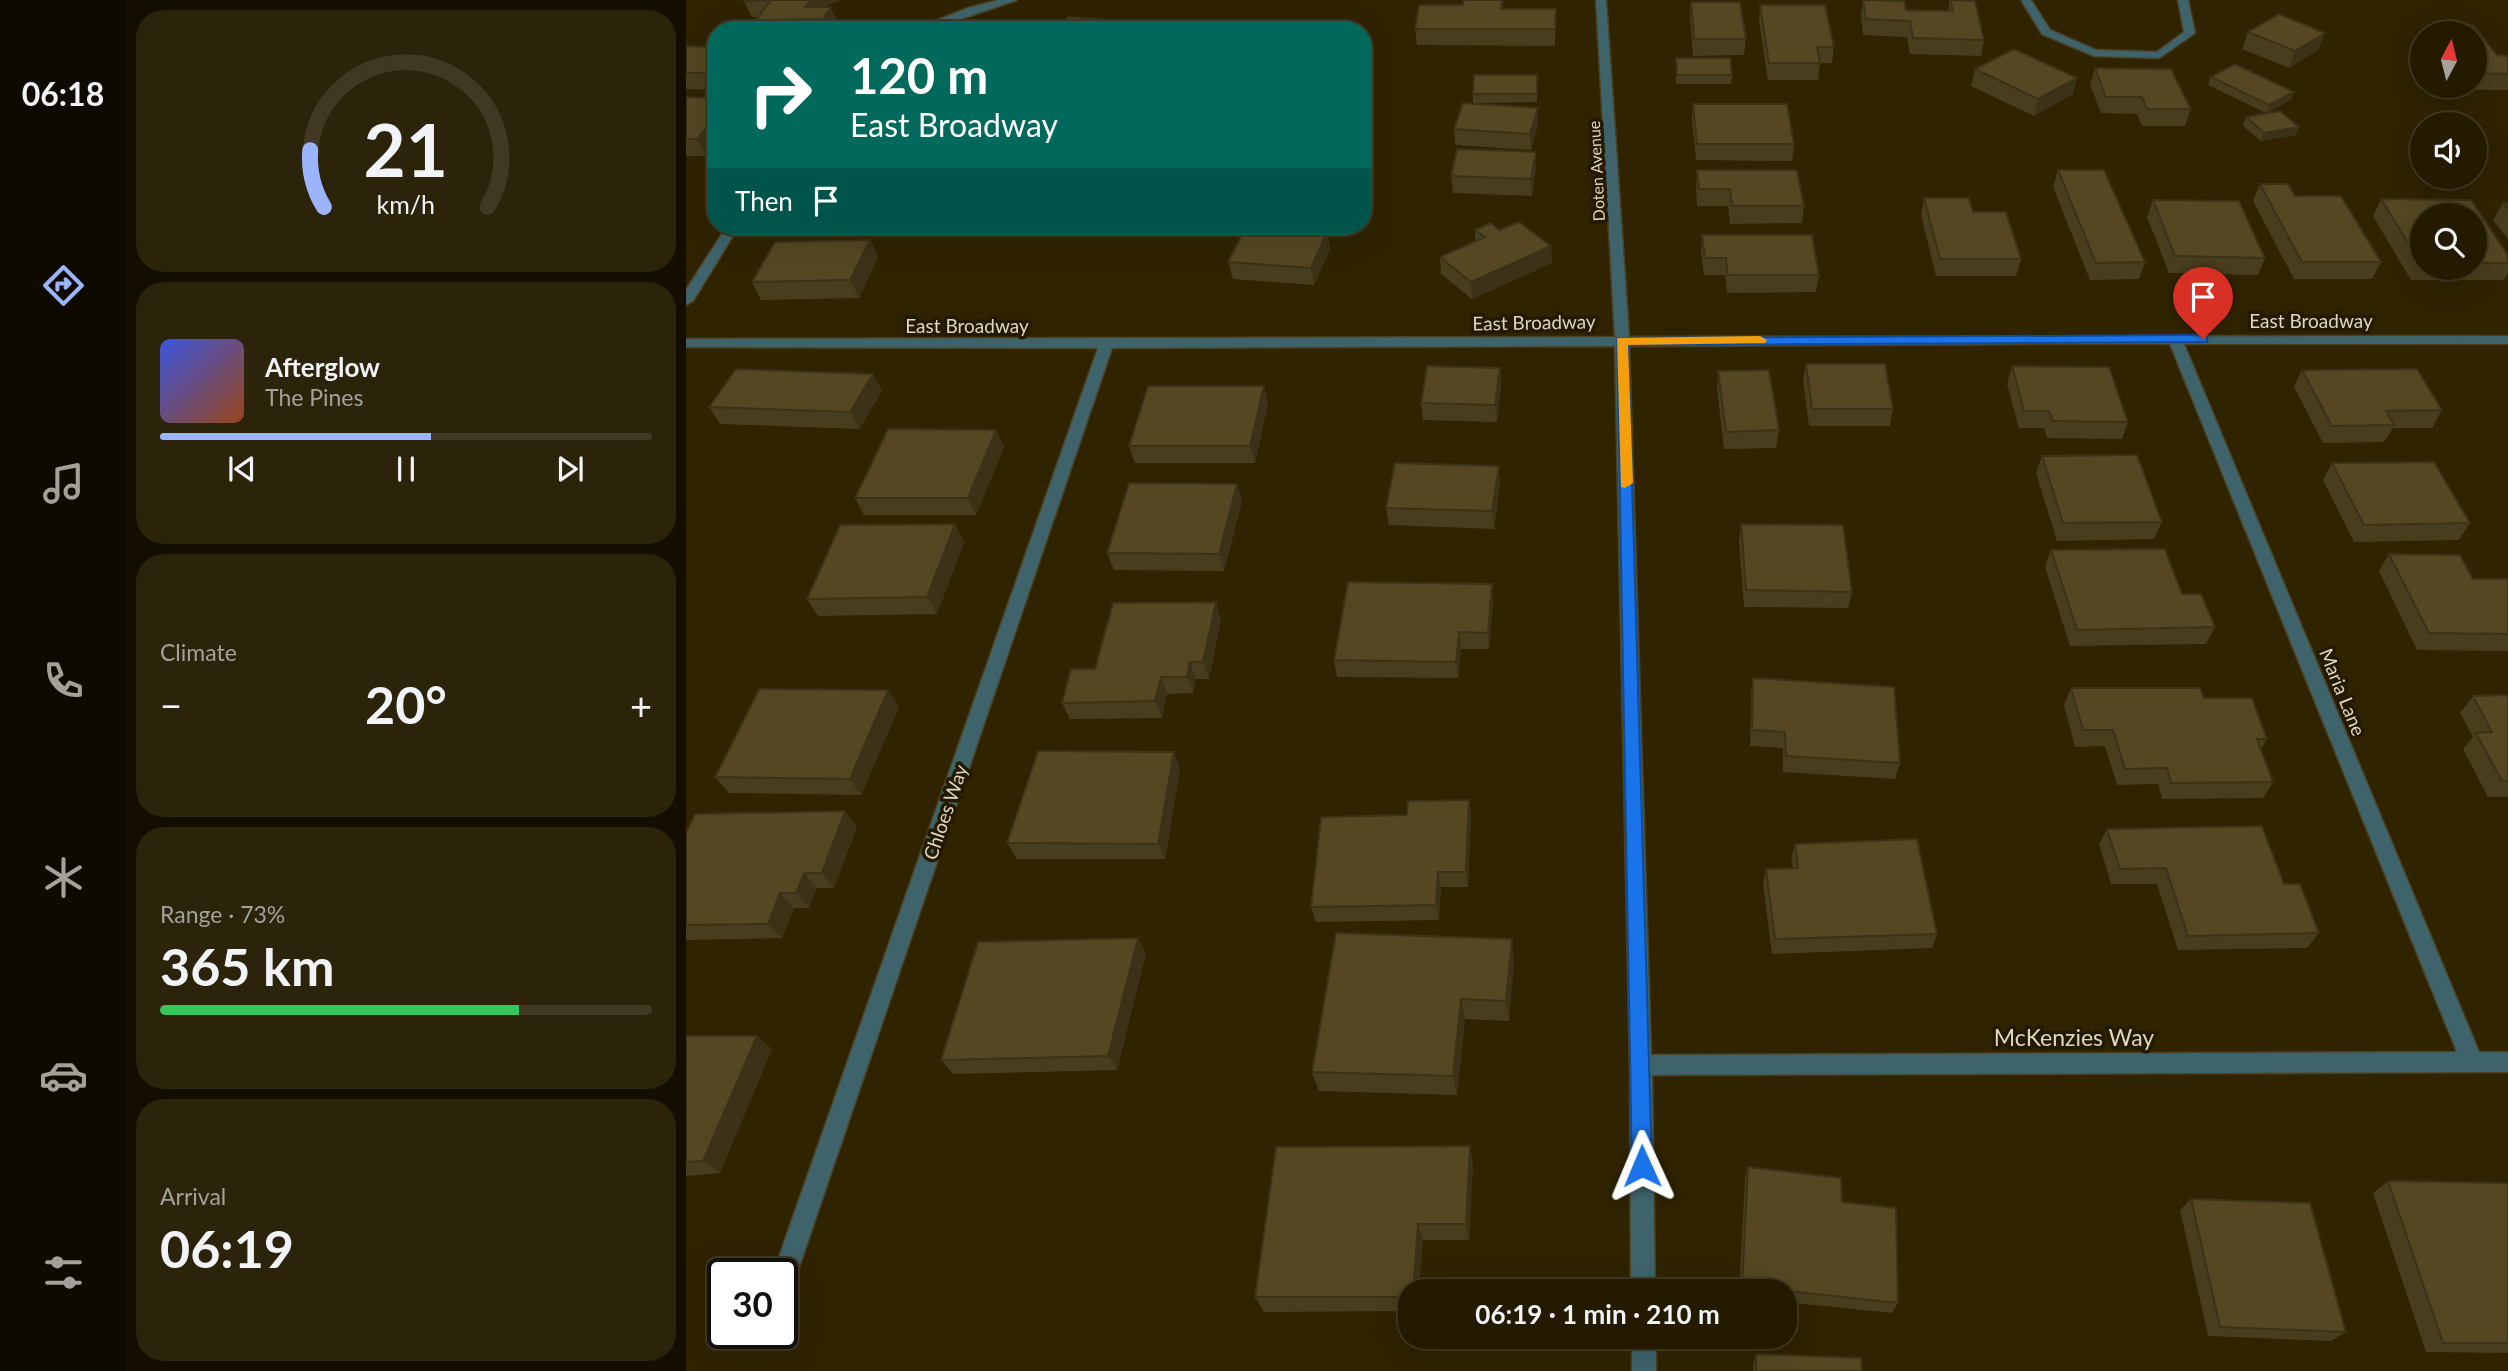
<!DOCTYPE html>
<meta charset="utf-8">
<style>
body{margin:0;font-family:Lato,sans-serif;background:#2b230a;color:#f1f3f6;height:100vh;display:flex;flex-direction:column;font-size:26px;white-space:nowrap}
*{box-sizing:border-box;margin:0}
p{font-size:23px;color:#a3a199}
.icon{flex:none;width:38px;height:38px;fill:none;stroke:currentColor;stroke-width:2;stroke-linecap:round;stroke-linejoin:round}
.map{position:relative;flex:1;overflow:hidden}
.side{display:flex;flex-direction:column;gap:10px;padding:10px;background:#130e00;width:560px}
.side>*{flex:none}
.guide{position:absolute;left:21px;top:21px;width:665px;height:214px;border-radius:28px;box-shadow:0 7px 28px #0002,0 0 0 2px #403822;background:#00695c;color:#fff;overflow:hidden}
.needle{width:46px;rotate:7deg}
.tools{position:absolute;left:1724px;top:21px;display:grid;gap:14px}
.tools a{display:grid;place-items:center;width:77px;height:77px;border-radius:50%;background:#231a00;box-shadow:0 7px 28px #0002,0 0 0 2px #403822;font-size:35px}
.speed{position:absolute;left:21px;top:1258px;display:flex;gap:14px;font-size:35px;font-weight:700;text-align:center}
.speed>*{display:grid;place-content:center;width:91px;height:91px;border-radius:50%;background:#231a00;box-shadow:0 7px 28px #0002,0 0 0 2px #403822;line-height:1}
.speed .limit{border:4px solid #111;border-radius:10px;background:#fff;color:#111}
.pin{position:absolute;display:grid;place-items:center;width:60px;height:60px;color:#fff;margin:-72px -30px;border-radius:50% 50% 50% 0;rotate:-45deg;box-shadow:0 0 7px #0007}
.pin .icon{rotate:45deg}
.me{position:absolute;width:77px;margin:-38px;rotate:359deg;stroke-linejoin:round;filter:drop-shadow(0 0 5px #0008)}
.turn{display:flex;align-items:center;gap:24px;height:147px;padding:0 28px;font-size:32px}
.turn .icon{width:91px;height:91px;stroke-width:2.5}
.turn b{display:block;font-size:49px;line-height:60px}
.then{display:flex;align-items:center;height:66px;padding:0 28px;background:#0003;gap:14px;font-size:26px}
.big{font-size:52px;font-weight:700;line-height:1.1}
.side .tile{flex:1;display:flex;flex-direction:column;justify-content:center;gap:10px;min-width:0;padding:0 24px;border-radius:28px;background:#2b230a}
.side .dial{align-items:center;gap:0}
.dial svg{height:182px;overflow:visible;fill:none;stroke:#403822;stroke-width:7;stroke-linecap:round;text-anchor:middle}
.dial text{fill:#f1f3f6;stroke:none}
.song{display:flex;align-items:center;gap:21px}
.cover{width:84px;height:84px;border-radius:10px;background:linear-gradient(135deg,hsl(230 70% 55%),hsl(20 70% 35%))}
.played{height:7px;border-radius:4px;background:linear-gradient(90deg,#9cb4fd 55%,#403822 55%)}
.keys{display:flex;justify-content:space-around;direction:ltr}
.heat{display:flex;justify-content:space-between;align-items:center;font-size:38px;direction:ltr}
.charge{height:10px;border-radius:5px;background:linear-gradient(90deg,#34c759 73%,#403822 0)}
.trip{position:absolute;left:712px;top:1279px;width:399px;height:70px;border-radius:28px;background:#231a00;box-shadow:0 7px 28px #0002,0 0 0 2px #403822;font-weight:700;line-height:70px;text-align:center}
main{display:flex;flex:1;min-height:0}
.tab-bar{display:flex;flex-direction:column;width:126px;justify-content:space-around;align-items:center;background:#0e0a00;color:#a3a199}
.tab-bar .icon{width:49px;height:49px}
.tab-bar .current{color:#9cb4fd}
.tab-bar b{font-size:32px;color:#f1f3f6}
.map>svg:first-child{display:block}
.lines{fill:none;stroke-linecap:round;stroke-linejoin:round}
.minor-casing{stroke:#4b401f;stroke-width:3}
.minor{fill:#3e636a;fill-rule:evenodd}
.wall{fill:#483d1d;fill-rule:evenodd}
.shaded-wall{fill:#3b3218}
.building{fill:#544722;stroke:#3b3218;stroke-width:2}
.route{fill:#1a73e8;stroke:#114b97;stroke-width:2}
.slow{fill:#f59e0b}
.labels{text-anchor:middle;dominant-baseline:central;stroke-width:7;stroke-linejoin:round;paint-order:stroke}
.far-street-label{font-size:16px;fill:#ddd6c2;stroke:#241a01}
.street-label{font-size:19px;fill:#ddd6c2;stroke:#241a01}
.near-street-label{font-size:23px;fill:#ddd6c2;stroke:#241a01}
</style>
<main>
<nav class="tab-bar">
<b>06:18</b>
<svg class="icon current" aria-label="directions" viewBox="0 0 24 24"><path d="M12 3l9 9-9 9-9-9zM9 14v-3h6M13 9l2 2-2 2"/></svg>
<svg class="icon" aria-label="music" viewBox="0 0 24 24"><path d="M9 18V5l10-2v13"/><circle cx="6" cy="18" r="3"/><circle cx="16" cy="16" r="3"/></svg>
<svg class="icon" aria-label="phone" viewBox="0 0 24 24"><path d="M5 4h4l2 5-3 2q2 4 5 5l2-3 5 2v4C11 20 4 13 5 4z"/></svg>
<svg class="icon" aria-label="climate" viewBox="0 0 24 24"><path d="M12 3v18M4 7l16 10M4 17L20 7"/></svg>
<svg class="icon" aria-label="car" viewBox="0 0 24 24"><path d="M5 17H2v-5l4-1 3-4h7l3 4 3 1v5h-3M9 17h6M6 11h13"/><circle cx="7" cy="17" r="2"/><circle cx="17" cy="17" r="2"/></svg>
<svg class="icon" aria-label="filters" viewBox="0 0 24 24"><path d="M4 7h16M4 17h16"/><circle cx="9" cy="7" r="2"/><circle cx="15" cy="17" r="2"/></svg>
</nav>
<section class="side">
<div class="tile dial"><svg viewBox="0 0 100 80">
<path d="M14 69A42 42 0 1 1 86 69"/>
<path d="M14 69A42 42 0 0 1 8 44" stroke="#9cb4fd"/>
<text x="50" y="56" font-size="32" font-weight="700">21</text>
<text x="50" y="72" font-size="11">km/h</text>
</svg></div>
<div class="tile">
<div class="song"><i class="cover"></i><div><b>Afterglow</b><p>The Pines</p></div></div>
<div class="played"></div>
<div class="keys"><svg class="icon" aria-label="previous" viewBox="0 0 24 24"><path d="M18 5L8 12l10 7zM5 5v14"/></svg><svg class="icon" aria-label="pause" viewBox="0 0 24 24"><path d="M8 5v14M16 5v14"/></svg><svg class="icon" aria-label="next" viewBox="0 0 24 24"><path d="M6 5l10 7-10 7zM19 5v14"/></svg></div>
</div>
<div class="tile"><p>Climate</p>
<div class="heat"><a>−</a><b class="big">20°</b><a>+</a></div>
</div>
<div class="tile"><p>Range · 73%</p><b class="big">365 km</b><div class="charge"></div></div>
<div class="tile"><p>Arrival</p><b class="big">06:19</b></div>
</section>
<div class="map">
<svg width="1822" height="1371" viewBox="0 0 1822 1371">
<rect width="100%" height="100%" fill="#2f2300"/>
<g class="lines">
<defs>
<g id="minor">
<polygon points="313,0 331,0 242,30 226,30 282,8"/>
<path d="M910,0H920L943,337L1822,336V344H1498L1793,1052H1822V1072L966,1075L969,1292H945L944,1065L929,346L426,348L109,1279L105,1287L96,1290V1274H87L412,348L0,347V339L929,337ZM1367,344H1484L1771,1052L965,1055L943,346Z"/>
<polygon points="1335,0 1345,0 1364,30 1410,50 1471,52 1498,32 1492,0 1502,0 1509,33 1473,58 1408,56 1356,34"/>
<polygon points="41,226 53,226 7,301 0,305 0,290"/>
<rect x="946" y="1337" width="24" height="34"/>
</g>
</defs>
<use href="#minor" class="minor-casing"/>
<use href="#minor" class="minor"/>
</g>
<g class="wall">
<polygon points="155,0 137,7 152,23 147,30 74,30 70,20 71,17 66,17 58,1"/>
<polygon points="816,0 817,9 870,9 869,46 731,45 729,29 777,5"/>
<polygon points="1177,0 1220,10 1262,11 1264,0 1298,40 1295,56 1224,54 1221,37 1177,35 1175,16"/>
<polygon points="1005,2 1060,39 1058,55 1007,56 1004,18"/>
<polygon points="1074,5 1148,47 1146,63 1134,63 1132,80 1082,80 1073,21"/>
<polygon points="1752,25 1787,25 1811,55 1822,56 1822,90 1779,90 1776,86 1788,86 1788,33 1748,33"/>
<polygon points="1562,32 1633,49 1603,68 1556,49"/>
<polygon points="30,38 30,90 0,89 0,46 21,47"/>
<polygon points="990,58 1046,75 1045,84 990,84"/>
<polygon points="1409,68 1505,109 1499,126 1456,126 1451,114 1415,113 1404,85"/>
<polygon points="1289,69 1387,94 1348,116 1285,86"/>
<polygon points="851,75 851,102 787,103 787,94"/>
<polygon points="1525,77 1605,100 1580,113 1522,85"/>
<polygon points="0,97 30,98 30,143 20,156 0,156"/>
<polygon points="1007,104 1108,144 1106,161 1010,160 1006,120"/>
<polygon points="1560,117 1613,127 1609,135 1575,141 1557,126"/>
<polygon points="852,125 845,150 769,145 768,129"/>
<polygon points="850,169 846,196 767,193 765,176"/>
<polygon points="1011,170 1118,206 1116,223 1044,224 1042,206 1011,206 1010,187"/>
<polygon points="1372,170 1459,262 1453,279 1404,280 1367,187"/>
<polygon points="1574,184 1609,196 1695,262 1686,279 1608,279 1567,201"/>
<polygon points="1238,198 1287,212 1335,259 1330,276 1250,276 1235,215"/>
<path d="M1695,199L1785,200L1822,255V273L1818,280H1725L1687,216ZM1736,215H1788V268H1736Z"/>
<polygon points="1467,200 1579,258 1572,275 1483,273 1461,217"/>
<polygon points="1817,203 1822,203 1822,239 1807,220"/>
<polygon points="121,226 270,226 268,230 123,230"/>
<polygon points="789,230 813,230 865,246 866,263 786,299 755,274 754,257 789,241"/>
<polygon points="641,232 644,249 628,285 547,279 542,262"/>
<polygon points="1016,235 1133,275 1130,292 1041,293 1039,275 1018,275 1015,252"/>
<polygon points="184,240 192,257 173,298 75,300 66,282"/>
<polygon points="1120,364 1207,409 1204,426 1123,426 1117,381"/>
<polygon points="1326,366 1442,422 1436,439 1361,438 1358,428 1333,428 1321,384"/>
<polygon points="814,368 815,385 811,422 737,420 735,403"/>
<polygon points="1616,370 1756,410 1746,428 1707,428 1698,442 1637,443 1608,387"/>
<polygon points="1032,371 1093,430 1090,448 1038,449 1031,388"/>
<polygon points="187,374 196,391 173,429 34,424 23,407"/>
<polygon points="582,403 569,463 449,463 443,446"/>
<polygon points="310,430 318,447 290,515 178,515 169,498"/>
<polygon points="1356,456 1476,522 1468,539 1371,541 1350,473"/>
<polygon points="1646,463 1784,523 1773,540 1668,542 1637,480"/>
<polygon points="814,483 808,529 703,525 700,508"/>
<polygon points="551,484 556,501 538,571 428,570 421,553"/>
<polygon points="269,524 278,542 251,614 132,616 121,599"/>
<polygon points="1055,524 1166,592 1162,608 1058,607 1053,541"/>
<polygon points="1365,550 1496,594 1529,627 1520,644 1384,646 1359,567"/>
<polygon points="1703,554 1787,579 1822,579 1822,651 1731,650 1693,571"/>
<polygon points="807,601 803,649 775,649 772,678 651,677 648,660"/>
<polygon points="535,619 523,679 510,679 507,693 481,694 476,718 384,719 376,703 409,669"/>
<polygon points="1067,678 1214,763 1209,779 1097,772 1097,748 1064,746 1065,695"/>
<polygon points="1385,688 1518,698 1581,739 1575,749 1587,782 1577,798 1476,799 1472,784 1431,785 1419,746 1389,747 1378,705"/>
<polygon points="202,690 213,707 175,795 43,793 29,777"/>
<polygon points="1822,695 1822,797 1802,797 1777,749 1787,737 1774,713 1787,696"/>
<polygon points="494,768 479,859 331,859 321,843"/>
<polygon points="783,800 785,815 782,887 755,887 753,920 630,922 625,907 721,815"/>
<polygon points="171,827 148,888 131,888 123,908 108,908 96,938 0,940 0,833"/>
<polygon points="1421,829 1598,884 1633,933 1621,948 1492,950 1471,884 1425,884 1413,844"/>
<polygon points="1109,844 1251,934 1246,948 1086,954 1077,884 1080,869 1107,868 1105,859"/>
<polygon points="460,953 431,1070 267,1074 255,1060"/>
<polygon points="828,960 823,1021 779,1019 771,1095 633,1091 626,1072"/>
<polygon points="0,1036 86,1049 34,1173 0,1176"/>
<polygon points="787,1164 783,1240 737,1240 724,1292 724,1311 578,1312 569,1297"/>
<polygon points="1062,1167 1156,1202 1212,1303 1206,1313 1099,1302 1099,1292 1053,1292 1059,1179"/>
<polygon points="1702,1181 1822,1183 1822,1353 1740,1352 1687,1193"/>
<polygon points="1505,1199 1660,1332 1645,1341 1522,1336 1494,1210"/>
<polygon points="1070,1354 1176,1371 1067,1371 1067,1364"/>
</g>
<g class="shaded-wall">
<polygon points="124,0 155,0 137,6 129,19 119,7"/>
<polygon points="145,7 152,23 147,30 141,30 137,19"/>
<polygon points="438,21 440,30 431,30"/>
<polygon points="1639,33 1633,49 1603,68 1609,51"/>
<polygon points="1391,78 1387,94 1348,116 1352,99"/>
<polygon points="1608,92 1605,100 1580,113 1583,105"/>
<polygon points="852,108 852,125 845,150 844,134"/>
<polygon points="30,115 30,143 20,156 11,139"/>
<polygon points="1613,127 1609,135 1575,141 1578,133"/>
<polygon points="850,152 850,169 846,196 845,179"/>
<polygon points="641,232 644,249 628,285 625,268"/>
<polygon points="184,240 192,257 173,298 164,280"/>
<polygon points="865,246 866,263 786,299 785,282"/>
<polygon points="814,368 815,385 811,422 809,405"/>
<polygon points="187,374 196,391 173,429 164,412"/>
<polygon points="578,386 582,403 569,463 564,446"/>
<polygon points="310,430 318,447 290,515 282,498"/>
<polygon points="813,466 814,483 808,529 806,511"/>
<polygon points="551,484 556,501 538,571 533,554"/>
<polygon points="269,524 278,542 251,614 241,597"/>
<polygon points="806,584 807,601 803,649 802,633"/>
<polygon points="530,602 535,619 523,679 517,662"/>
<polygon points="773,632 775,649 772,678 770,662"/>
<polygon points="504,662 510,679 507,693 501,677"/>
<polygon points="475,677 481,694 476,718 469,701"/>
<polygon points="202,690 213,707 175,795 164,779"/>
<polygon points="488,752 494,768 479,859 472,844"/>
<polygon points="783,800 785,815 782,887 780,872"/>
<polygon points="159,811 171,827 148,888 136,873"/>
<polygon points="752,872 755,887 753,920 750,905"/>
<polygon points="118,873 131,888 123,908 110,893"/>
<polygon points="94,893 108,908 96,938 82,924"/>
<polygon points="452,938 460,953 431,1070 422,1056"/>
<polygon points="826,939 828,960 823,1021 820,1001"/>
<polygon points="775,999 779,1019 771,1095 767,1076"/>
<polygon points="71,1036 86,1049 34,1173 17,1161"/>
<polygon points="784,1146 787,1164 783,1240 780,1224"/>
<polygon points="732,1224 737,1240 733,1292 727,1292"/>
</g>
<g class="building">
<polygon points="59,0 124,0 119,7 145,7 137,19 70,20 84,1 58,1"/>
<polygon points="778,0 816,0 815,9 870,9 869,29 729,29 733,5 777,5"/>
<polygon points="1177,0 1218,1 1220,10 1267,11 1264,0 1289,1 1298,40 1227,38 1224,21 1180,19"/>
<polygon points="1005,2 1054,2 1060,39 1008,39"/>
<polygon points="1074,5 1139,5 1148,47 1131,47 1134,63 1083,63"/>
<polygon points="1593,14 1639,33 1609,51 1562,32"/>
<polygon points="382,17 438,21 431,30 373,30"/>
<polygon points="449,22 567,28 566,30 443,30"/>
<polygon points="1752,25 1787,25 1811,55 1822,56 1822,74 1788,73 1788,33 1758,33"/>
<polygon points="29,38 30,38 30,73 0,73 0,46 21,47"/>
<polygon points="1328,49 1391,78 1352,99 1289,69"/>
<polygon points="990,58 1044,58 1046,75 991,75"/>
<polygon points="1549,64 1608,92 1583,105 1525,77"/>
<polygon points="1409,68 1485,69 1505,109 1461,109 1456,97 1420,97"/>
<polygon points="788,75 851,75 851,94 787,94"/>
<polygon points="0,97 30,98 30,115 11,139 0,139"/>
<polygon points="777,103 852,108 844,134 768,129"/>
<polygon points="1007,104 1101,104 1108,144 1011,144"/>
<polygon points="1594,111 1613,127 1578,133 1560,117"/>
<polygon points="771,149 850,152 845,179 765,176"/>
<polygon points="1011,170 1111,170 1118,206 1046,206 1044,189 1013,189"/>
<polygon points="1372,170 1418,170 1459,262 1410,263"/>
<polygon points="1574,184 1602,184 1609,196 1655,196 1695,262 1616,262"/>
<polygon points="1238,198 1283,198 1287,212 1320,212 1335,259 1254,259"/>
<polygon points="1695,199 1785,200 1822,255 1822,263 1788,263 1788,215 1736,215 1736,262 1734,262"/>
<polygon points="1467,200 1553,201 1579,258 1489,256"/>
<polygon points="1817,203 1822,203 1822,209"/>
<polygon points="833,222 865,246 785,282 754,257 799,237 789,230 805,223 813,230"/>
<polygon points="560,226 641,232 625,268 542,262"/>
<polygon points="1016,235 1126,235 1133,275 1042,275 1040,258 1019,258"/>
<polygon points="184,240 164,280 66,282 89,242"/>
<polygon points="1120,364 1199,364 1207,409 1126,409"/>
<polygon points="741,366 814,368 809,405 735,403"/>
<polygon points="1326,366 1423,367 1442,422 1367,421 1363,411 1338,411"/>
<polygon points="50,369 187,374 164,412 23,407"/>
<polygon points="1731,369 1756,410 1700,411 1708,425 1646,426 1616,370"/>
<polygon points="1083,370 1093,430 1040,432 1032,371"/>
<polygon points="462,386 578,386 564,446 443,446"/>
<polygon points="202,429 310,430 282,498 169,498"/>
<polygon points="1451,455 1476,522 1377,523 1356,456"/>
<polygon points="1748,462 1784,523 1678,525 1646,463"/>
<polygon points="709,463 813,466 806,511 700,508"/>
<polygon points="443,483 551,484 533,554 421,553"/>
<polygon points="269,524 241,597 121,599 154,525"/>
<polygon points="1055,524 1157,525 1166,592 1060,590"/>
<polygon points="1479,549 1496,594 1515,594 1529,627 1391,630 1365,550"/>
<polygon points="1703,554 1774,555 1787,579 1822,579 1822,634 1743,633"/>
<polygon points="662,582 806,584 802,633 773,632 770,662 648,660"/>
<polygon points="530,602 517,662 504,662 501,677 475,677 469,701 376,703 385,669 409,669 427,603"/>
<polygon points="1067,678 1208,687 1214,763 1100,756 1099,732 1066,730"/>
<polygon points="1385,688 1514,688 1518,698 1566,698 1581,739 1571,739 1587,782 1485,783 1481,768 1439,769 1427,730 1397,730"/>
<polygon points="73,689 202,690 164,779 29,777"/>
<polygon points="1822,695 1822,781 1816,781 1790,733 1806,732 1787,696"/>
<polygon points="352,751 488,752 472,844 321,843"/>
<polygon points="783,800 780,872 752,872 750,905 625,907 635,817 721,815 722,801"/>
<polygon points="159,811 136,873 118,873 110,893 94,893 82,924 0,925 0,833 9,814"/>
<polygon points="1576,826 1598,884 1614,884 1633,933 1502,936 1480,868 1434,869 1421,829"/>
<polygon points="1231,839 1251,934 1089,939 1080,869 1112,868 1109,844"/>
<polygon points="650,933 826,939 820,1001 775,999 767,1076 626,1072"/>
<polygon points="452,938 422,1056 255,1060 292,942"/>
<polygon points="0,1036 71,1036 17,1161 0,1162"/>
<polygon points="784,1146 780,1224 732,1224 727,1292 724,1292 724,1297 569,1297 590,1147"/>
<polygon points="1062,1167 1155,1178 1156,1202 1210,1208 1212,1303 1056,1286"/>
<polygon points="1702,1181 1822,1183 1822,1343 1757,1343"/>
<polygon points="1505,1199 1624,1203 1660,1332 1534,1327"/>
<polygon points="1070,1354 1175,1358 1176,1371 1070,1371"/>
</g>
<polygon class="route" points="1517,335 1521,336 1521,342 942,345 966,1166 963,1173 956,1176 949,1173 946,1166 931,338"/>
<polygon class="slow" points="1074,336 1081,340 1079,343 942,345 947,483 939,488 935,487 931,338"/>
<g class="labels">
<g class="far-street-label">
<text transform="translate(910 171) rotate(-93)">Doten Avenue</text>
</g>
<g class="street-label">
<text x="1625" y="320">East Broadway</text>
<text transform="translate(848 322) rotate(-1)">East Broadway</text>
<text x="281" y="325">East Broadway</text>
<text transform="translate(1657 692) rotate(68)">Maria Lane</text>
<text transform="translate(259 812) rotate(-71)">Chloes Way</text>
</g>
<g class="near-street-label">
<text x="1388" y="1037">McKenzies Way</text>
</g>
</g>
</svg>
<div class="tools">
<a><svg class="needle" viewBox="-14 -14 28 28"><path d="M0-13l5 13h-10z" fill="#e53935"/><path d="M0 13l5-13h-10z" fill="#a3a199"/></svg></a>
<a><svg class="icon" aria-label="sound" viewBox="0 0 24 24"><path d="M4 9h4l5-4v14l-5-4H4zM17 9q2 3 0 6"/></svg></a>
<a><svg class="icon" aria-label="search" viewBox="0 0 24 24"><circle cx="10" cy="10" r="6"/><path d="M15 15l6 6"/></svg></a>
</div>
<div class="speed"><div class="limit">30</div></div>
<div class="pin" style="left:1517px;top:339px;background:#d93025"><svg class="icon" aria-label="arrive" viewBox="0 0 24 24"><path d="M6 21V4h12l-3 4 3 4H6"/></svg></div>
<svg class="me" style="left:956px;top:1166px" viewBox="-20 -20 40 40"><path d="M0-17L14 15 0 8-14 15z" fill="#1a73e8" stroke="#fff" stroke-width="4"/></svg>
<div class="trip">06:19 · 1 min · 210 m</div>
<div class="guide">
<div class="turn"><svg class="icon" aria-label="right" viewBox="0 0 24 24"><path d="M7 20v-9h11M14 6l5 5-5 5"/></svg><div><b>120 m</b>East Broadway</div></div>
<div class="then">Then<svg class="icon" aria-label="arrive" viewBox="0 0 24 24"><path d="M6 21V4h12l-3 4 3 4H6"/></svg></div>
</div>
</div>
</main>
